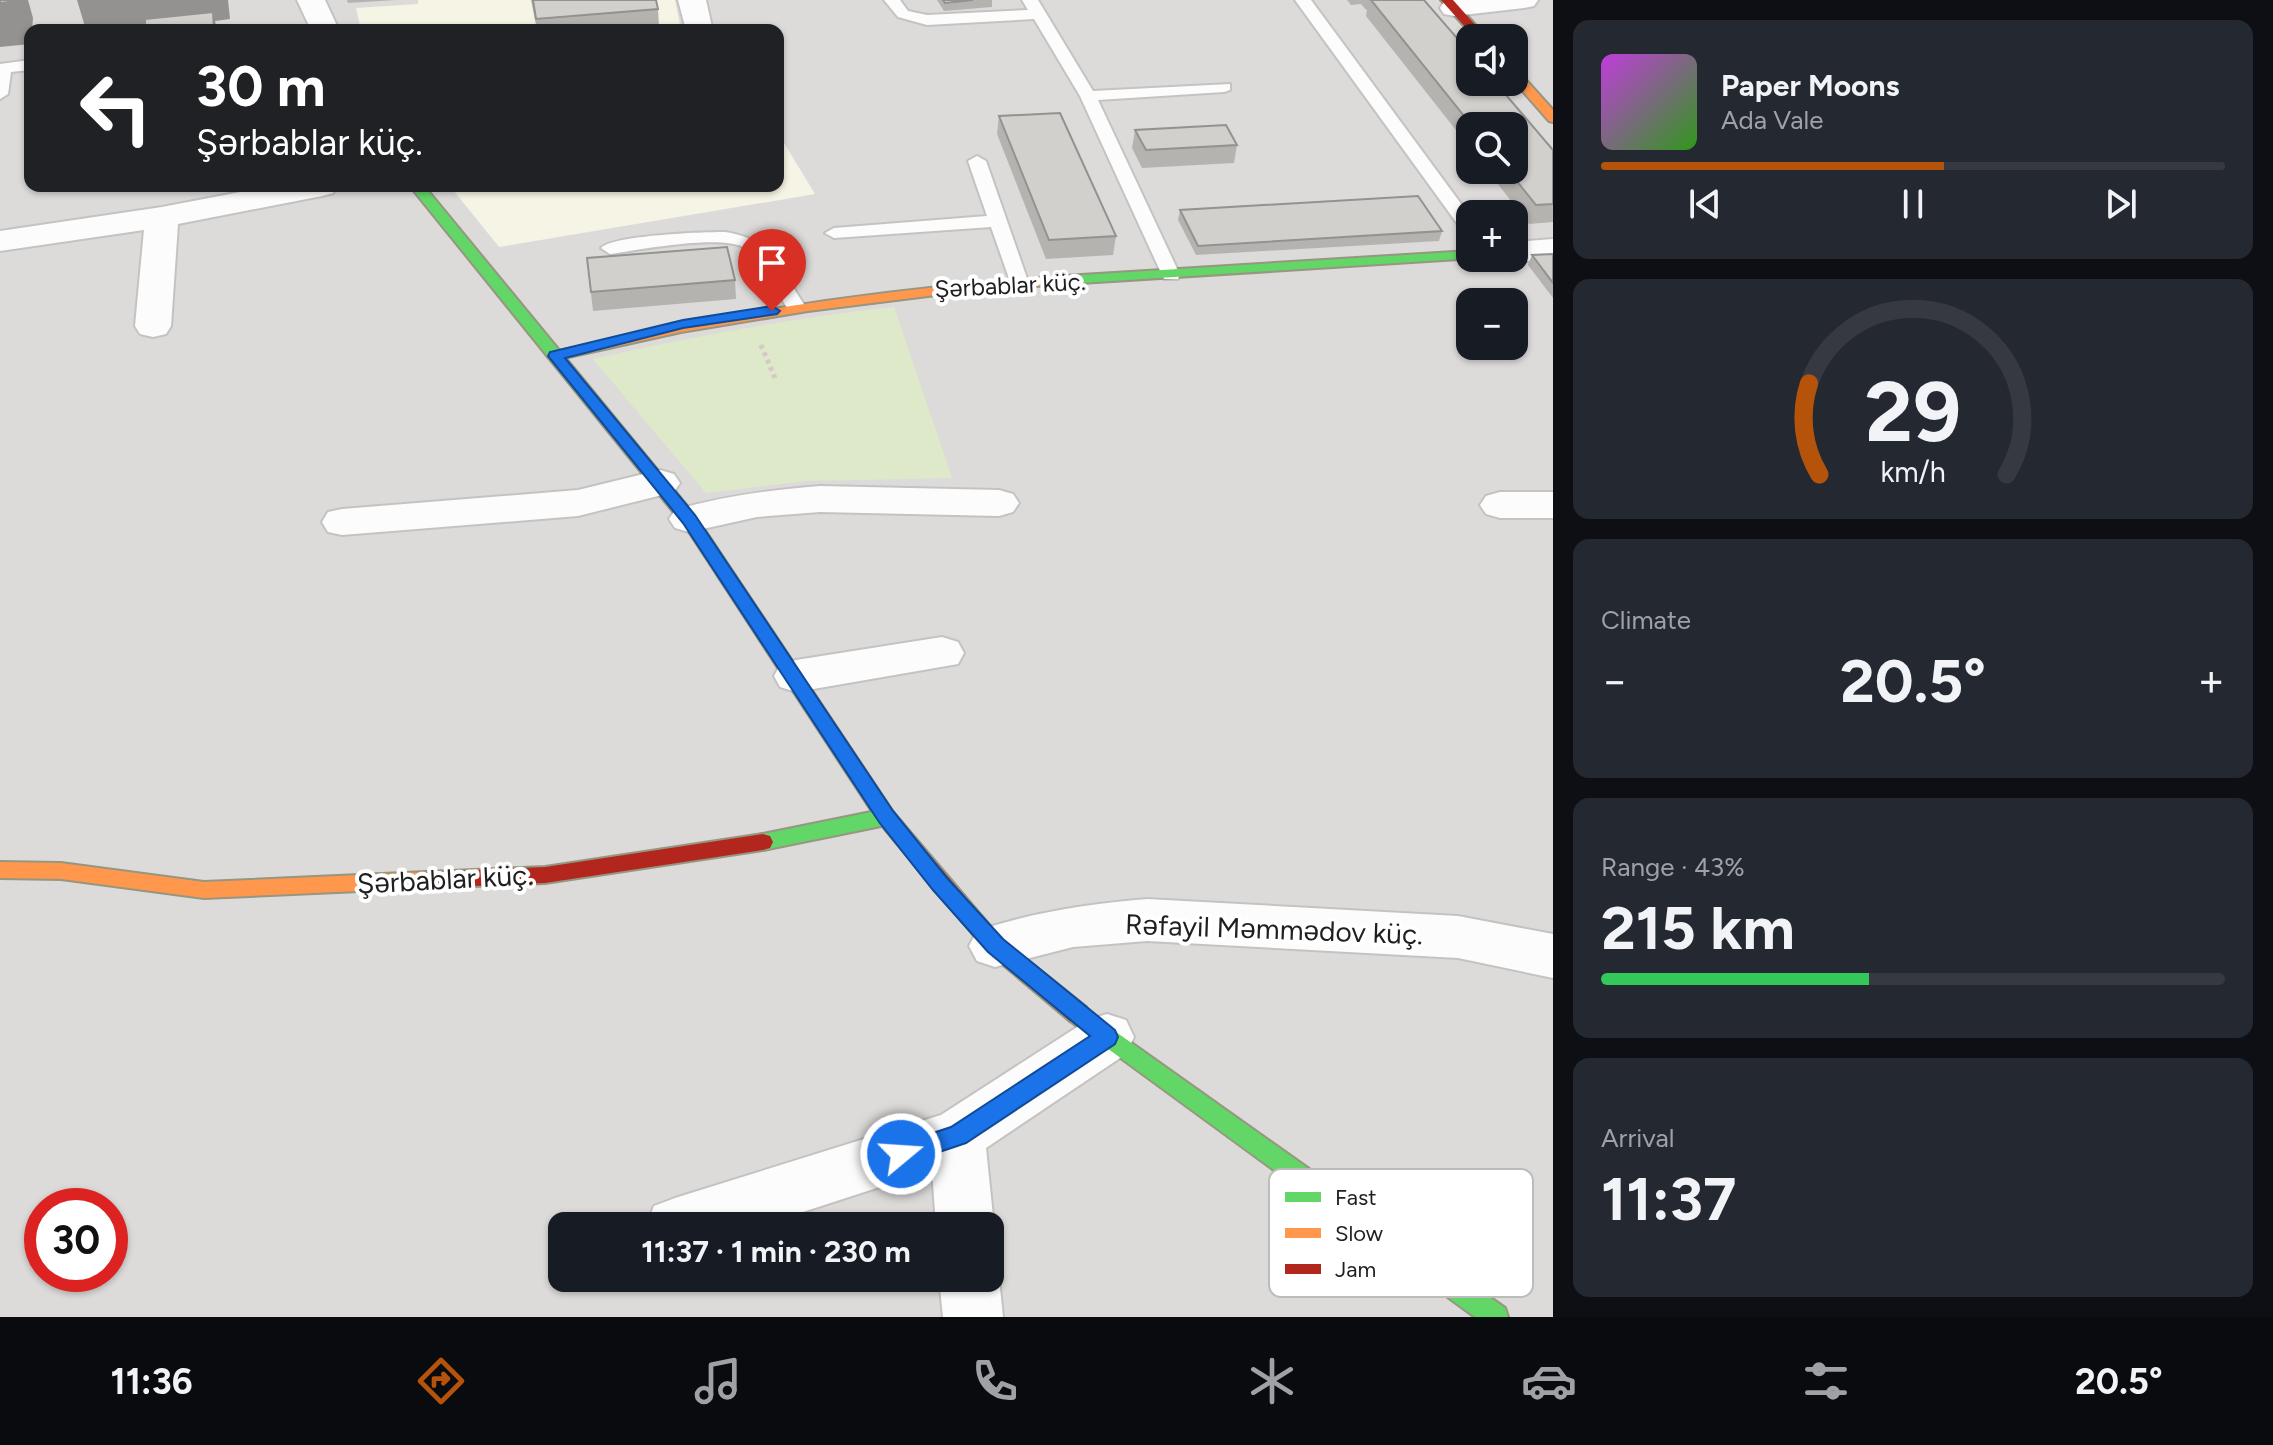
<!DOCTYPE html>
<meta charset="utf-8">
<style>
body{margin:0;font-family:Figtree,sans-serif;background:#242831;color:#f1f3f6;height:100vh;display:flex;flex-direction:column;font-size:30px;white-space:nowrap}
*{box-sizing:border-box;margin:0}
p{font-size:26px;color:#9ea1a6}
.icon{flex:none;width:44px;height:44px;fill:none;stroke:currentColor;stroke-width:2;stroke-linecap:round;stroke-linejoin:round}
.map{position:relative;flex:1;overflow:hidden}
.sheet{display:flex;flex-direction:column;gap:20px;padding:20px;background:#0d0f14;width:720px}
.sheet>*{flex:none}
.top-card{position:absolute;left:24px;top:24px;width:760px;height:168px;border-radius:16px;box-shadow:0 2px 6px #0004;background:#202124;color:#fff;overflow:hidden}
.tools{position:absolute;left:1456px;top:24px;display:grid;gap:16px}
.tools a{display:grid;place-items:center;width:72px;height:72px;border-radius:16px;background:#171b24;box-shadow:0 2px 6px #0004;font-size:40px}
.speed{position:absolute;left:24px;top:1188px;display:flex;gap:16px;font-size:40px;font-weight:700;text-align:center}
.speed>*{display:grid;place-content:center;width:104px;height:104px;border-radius:50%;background:#171b24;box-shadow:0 2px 6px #0004;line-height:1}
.speed .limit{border:12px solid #d22;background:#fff;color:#111}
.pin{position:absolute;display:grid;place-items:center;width:68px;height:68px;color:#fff;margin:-82px -34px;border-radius:50% 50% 50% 0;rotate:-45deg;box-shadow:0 0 8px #0007}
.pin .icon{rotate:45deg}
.me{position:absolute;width:88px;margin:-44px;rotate:72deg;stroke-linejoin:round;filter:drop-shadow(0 0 6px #0008)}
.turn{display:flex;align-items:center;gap:28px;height:168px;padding:0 40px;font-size:36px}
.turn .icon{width:104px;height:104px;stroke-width:2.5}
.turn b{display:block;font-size:56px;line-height:68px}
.big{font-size:60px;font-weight:700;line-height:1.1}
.sheet .tile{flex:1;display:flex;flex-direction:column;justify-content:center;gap:12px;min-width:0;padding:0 28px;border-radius:16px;background:#242831}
.sheet .dial{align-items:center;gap:0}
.dial svg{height:208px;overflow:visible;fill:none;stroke:#363941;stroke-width:7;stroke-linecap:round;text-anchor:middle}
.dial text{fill:#f1f3f6;stroke:none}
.song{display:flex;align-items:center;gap:24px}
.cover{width:96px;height:96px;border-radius:12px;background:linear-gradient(135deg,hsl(290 70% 55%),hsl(110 70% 35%))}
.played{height:8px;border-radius:4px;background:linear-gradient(90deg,#b45309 55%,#363941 55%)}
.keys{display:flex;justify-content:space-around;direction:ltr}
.heat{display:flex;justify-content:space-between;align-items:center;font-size:44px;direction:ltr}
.charge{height:12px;border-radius:6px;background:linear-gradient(90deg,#34c759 43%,#363941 0)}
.trip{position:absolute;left:548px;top:1212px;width:456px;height:80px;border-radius:16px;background:#171b24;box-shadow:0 2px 6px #0004;font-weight:700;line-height:80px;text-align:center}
.tab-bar{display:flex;height:128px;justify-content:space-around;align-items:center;background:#090b0e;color:#9ea1a6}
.tab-bar .icon{width:56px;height:56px}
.tab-bar .active{color:#b45309}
.tab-bar b{font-size:36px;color:#f1f3f6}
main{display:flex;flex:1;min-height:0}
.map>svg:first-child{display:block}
.residential{fill:#dddbda;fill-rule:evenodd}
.education{fill:#f6f4e4}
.grass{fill:#dee9c9}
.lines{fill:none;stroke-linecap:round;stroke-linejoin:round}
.lane-casing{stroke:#c5c3c2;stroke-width:4}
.street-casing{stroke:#c5c3c2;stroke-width:4}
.fast-casing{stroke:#979681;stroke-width:4}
.slow-casing{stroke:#979681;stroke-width:4}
.jam-casing{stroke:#979681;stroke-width:4}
.path{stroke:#d6c8c7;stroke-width:5;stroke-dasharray:4 4;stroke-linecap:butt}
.lane{fill:#fcfcfc;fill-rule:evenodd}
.street{fill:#fcfcfc;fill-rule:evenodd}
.fast{fill:#63d668;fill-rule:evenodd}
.slow{fill:#ff974d;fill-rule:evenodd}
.jam{fill:#b3261e;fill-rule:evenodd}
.wall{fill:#b5b3b0}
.shaded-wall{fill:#939290}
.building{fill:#d2d0cd;stroke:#939290;stroke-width:2}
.route{fill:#1a73e8;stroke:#114b97;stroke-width:2}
.labels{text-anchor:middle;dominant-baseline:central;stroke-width:8;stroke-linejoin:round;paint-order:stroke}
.far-street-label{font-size:24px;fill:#1f1f1f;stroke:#fff}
.street-label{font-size:28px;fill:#1f1f1f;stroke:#fff}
.key{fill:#fff;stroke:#bcbcbc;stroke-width:2}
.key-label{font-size:22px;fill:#1f1f1f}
</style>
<main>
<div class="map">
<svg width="1553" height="1317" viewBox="0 0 1553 1317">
<rect width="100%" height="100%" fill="#eeebe8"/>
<path class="residential" d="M0,0H1553V1317H0ZM30,30H778V186H30ZM1470,38H1514V82H1470ZM1470,126H1514V170H1470ZM1470,214H1514V258H1470ZM1470,302H1514V346H1470ZM42,1206H110V1274H42ZM562,1226H990V1278H562Z"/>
<g class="education">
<polygon points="418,0 675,0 681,30 361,30 356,8 418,4"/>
<polygon points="778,133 815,194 499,247 450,186 778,186"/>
</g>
<path class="grass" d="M894,307L952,478L806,481L706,493L593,359C693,336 792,318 894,307Z"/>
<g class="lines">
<defs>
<g id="lane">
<polygon points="884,0 900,0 908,11 927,15 1028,10 1022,0 1038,0 1093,91 1230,84 1230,90 1224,92 1098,100 1180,275 1178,279 1164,279 1162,275 1080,96 1034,19 927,25 898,17"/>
<polygon points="1295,0 1311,0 1470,216 1470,234 1464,233"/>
<polygon points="30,60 30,70 11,72 8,94 0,99 0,64"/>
<polygon points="977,156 986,161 1029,284 1027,288 1020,290 1011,284 991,227 834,238 825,233 834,228 987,216 968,161"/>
<path d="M725,232C774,239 780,270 806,307L803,311H789C777,293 765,262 747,249C724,233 639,250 610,254L601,248C613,235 704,232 725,232Z"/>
</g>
<g id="street">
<polygon points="297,0 325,0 339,30 311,30"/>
<polygon points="678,0 706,0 712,27 710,30 686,30"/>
<polygon points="1453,0 1538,0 1534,6 1524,8 1454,16 1444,14 1440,8 1444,2"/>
<polygon points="272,186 338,186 333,193 322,196 178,224 171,326 166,334 153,337 140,334 135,326 144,230 0,251 0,231 162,207"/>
<polygon points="1553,239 1553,259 1514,262 1501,258 1514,258 1514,242"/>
<polygon points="660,470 674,474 680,483 674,492 578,516 342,535 328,532 322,522 328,512 342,509 578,490"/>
<path d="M820,486L999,490L1013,494L1019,503L1013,512L999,516L820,512L757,517L689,532L675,528L669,519L675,510C723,496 770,490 820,486Z"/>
<polygon points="1500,492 1553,492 1553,518 1500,518 1486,514 1480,505 1486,496"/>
<polygon points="942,637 958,642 964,653 958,664 796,692 780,687 774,676 780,665 796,660"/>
<path d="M1147,899L1458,916L1553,934V978L1458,958L1147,941L1073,947L995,967L977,961L969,946L977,931C1033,912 1088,904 1147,899Z"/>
<polygon points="1107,1014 1126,1020 1134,1037 1126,1054 986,1148 994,1226 990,1235 990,1226 936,1226 932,1170 760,1226 646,1226 654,1206 675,1198 941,1115 1088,1020"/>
<polygon points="990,1258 999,1278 1003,1317 943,1317 939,1278 990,1278"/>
</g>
<g id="fast">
<polygon points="410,186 424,186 696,517 698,521 696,525 684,525"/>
<polygon points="1470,251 1470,258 1475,258 1065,284 1058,280 1065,276"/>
<polygon points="886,809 893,812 896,817 893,822 886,825 763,850 756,848 753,842 756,836 763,834"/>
<polygon points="1078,1005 1505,1308 1508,1317 1475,1317 1070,1021 1067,1014 1070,1007"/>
</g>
<g id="slow">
<polygon points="1514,70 1518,71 1553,110 1553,122 1549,121 1514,81"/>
<path d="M1065,276L1072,280L1070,283L936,295L808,311L681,332L555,360L548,356L555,352C723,312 893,288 1065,276Z"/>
<polygon points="0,862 61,863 204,882 426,872 433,874 436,880 433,886 426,888 204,898 61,879 0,878"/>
</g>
<g id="jam">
<polygon points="1441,0 1453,0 1487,38 1475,38"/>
<polygon points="690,515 696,517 893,812 1002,940 1086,1007 1089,1014 1086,1021 1078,1023 1070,1021 988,952 879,822 682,521"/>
<polygon points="763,834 770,836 773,842 770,848 763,850 545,883 426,888 419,886 416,880 419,874 426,872 545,867"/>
</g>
</defs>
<use href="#lane" class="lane-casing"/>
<use href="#street" class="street-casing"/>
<use href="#fast" class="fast-casing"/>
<use href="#slow" class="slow-casing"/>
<use href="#jam" class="jam-casing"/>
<polyline class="path" points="761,345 775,378"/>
<use href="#lane" class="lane"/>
<use href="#street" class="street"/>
<use href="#fast" class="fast"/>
<use href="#slow" class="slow"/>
<use href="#jam" class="jam"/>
</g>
<g class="wall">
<polygon points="347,0 396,0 348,3"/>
<polygon points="531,0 656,0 658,9 659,26 613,30 537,30"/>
<polygon points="937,0 992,0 992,7 944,11"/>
<polygon points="1347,0 1424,0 1553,150 1553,222 1529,224 1487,170 1514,170 1514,126 1470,126 1470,148 1366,16 1367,9 1366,10 1361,4 1351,5"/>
<polygon points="999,116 1116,236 1113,255 1046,259 997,134"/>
<polygon points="1135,130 1237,145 1234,163 1142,168 1132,148"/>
<polygon points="1180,210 1442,231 1439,241 1196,255 1178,220"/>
<polygon points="1553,254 1553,298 1528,265 1532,255"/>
<polygon points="587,258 735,280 736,299 593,311"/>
</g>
<g class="shaded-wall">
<polygon points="18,0 28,0 33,18 32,30 30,30 30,44 0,47 0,3"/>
<polygon points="77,0 228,0 230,19 215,21 217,30 214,30 213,21 138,30 86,30"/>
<polygon points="40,186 67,186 41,189"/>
</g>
<g class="building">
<polygon points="0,0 18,0 17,1 0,3"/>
<polygon points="533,0 656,0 658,9 536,19"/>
<polygon points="943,0 973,0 945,3"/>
<polygon points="1371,0 1424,0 1470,53 1470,82 1495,82 1553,150 1553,204 1536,205 1508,170 1514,170 1514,126 1472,126"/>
<polygon points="213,12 214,30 145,30 145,19"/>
<polygon points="1060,113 1116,236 1049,240 999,116"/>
<polygon points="1226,125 1237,145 1146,150 1135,130"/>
<polygon points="1418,196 1442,231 1198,246 1180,210"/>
<polygon points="727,247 735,280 591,292 587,258"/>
<polygon points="1553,254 1553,283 1532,255"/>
</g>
<polygon class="route" points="772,306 780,311 777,314 683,328 565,358 695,515 893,811 947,878 1003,939 1115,1030 1118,1037 1115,1044 966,1143 901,1165 893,1161 889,1154 893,1146 951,1127 1090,1036 988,952 933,890 879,822 683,523 548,356 550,352 683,320"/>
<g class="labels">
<g class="far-street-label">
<text transform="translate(1010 285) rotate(-3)">Şərbablar küç.</text>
</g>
<g class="street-label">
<text transform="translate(445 879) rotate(-3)">Şərbablar küç.</text>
<text transform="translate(1274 929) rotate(2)">Rəfayil Məmmədov küç.</text>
</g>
</g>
<rect x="1269" y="1169" width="264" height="128" rx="12" class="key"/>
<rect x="1285" y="1192" width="36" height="10" fill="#63d668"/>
<rect x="1285" y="1228" width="36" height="10" fill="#ff974d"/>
<rect x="1285" y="1264" width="36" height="10" fill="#b3261e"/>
<g class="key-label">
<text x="1335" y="1205">Fast</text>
<text x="1335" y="1241">Slow</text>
<text x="1335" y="1277">Jam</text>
</g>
</svg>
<div class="tools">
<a><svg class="icon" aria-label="sound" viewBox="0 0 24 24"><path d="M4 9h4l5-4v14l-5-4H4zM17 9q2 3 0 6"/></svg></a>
<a><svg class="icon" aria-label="search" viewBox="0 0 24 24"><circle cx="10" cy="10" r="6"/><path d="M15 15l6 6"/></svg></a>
<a>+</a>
<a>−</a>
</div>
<div class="speed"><div class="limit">30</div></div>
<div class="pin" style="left:772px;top:311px;background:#d93025"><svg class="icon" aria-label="arrive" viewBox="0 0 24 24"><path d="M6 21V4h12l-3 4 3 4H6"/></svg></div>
<svg class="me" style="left:901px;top:1154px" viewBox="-20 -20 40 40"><circle r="17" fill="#1a73e8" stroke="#fff" stroke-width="3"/><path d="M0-11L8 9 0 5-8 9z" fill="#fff"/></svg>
<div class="trip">11:37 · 1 min · 230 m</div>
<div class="top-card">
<div class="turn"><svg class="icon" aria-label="left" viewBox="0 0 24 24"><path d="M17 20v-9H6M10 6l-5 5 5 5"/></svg><div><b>30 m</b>Şərbablar küç.</div></div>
</div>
</div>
<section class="sheet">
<div class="tile">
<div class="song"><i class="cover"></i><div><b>Paper Moons</b><p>Ada Vale</p></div></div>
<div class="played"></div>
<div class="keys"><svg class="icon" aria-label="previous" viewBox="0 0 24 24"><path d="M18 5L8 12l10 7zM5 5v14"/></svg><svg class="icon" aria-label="pause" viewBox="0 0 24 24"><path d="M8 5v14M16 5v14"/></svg><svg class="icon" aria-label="next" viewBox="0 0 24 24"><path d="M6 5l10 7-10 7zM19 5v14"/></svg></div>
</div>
<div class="tile dial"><svg viewBox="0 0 100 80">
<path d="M14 69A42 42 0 1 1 86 69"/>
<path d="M14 69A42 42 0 0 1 10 34" stroke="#b45309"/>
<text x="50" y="56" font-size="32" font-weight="700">29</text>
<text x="50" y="72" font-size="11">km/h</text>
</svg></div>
<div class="tile"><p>Climate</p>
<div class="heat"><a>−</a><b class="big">20.5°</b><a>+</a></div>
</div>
<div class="tile"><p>Range · 43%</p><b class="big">215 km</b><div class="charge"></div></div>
<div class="tile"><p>Arrival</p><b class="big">11:37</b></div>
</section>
</main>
<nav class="tab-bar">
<b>11:36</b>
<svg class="icon active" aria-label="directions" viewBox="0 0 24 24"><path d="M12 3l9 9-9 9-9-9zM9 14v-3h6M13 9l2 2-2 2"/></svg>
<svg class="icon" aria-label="music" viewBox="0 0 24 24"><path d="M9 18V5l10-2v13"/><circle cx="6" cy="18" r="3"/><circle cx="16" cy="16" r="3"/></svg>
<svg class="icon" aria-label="phone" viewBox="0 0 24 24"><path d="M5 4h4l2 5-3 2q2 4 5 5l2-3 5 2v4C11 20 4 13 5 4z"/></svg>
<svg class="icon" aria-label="climate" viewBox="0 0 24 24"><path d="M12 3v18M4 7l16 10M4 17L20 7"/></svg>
<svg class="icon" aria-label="car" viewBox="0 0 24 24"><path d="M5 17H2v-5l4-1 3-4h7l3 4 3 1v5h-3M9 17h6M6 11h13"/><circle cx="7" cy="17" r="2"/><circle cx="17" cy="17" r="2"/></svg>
<svg class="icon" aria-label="filters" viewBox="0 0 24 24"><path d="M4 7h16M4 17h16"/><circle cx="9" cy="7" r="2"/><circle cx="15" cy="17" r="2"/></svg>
<b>20.5°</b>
</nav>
